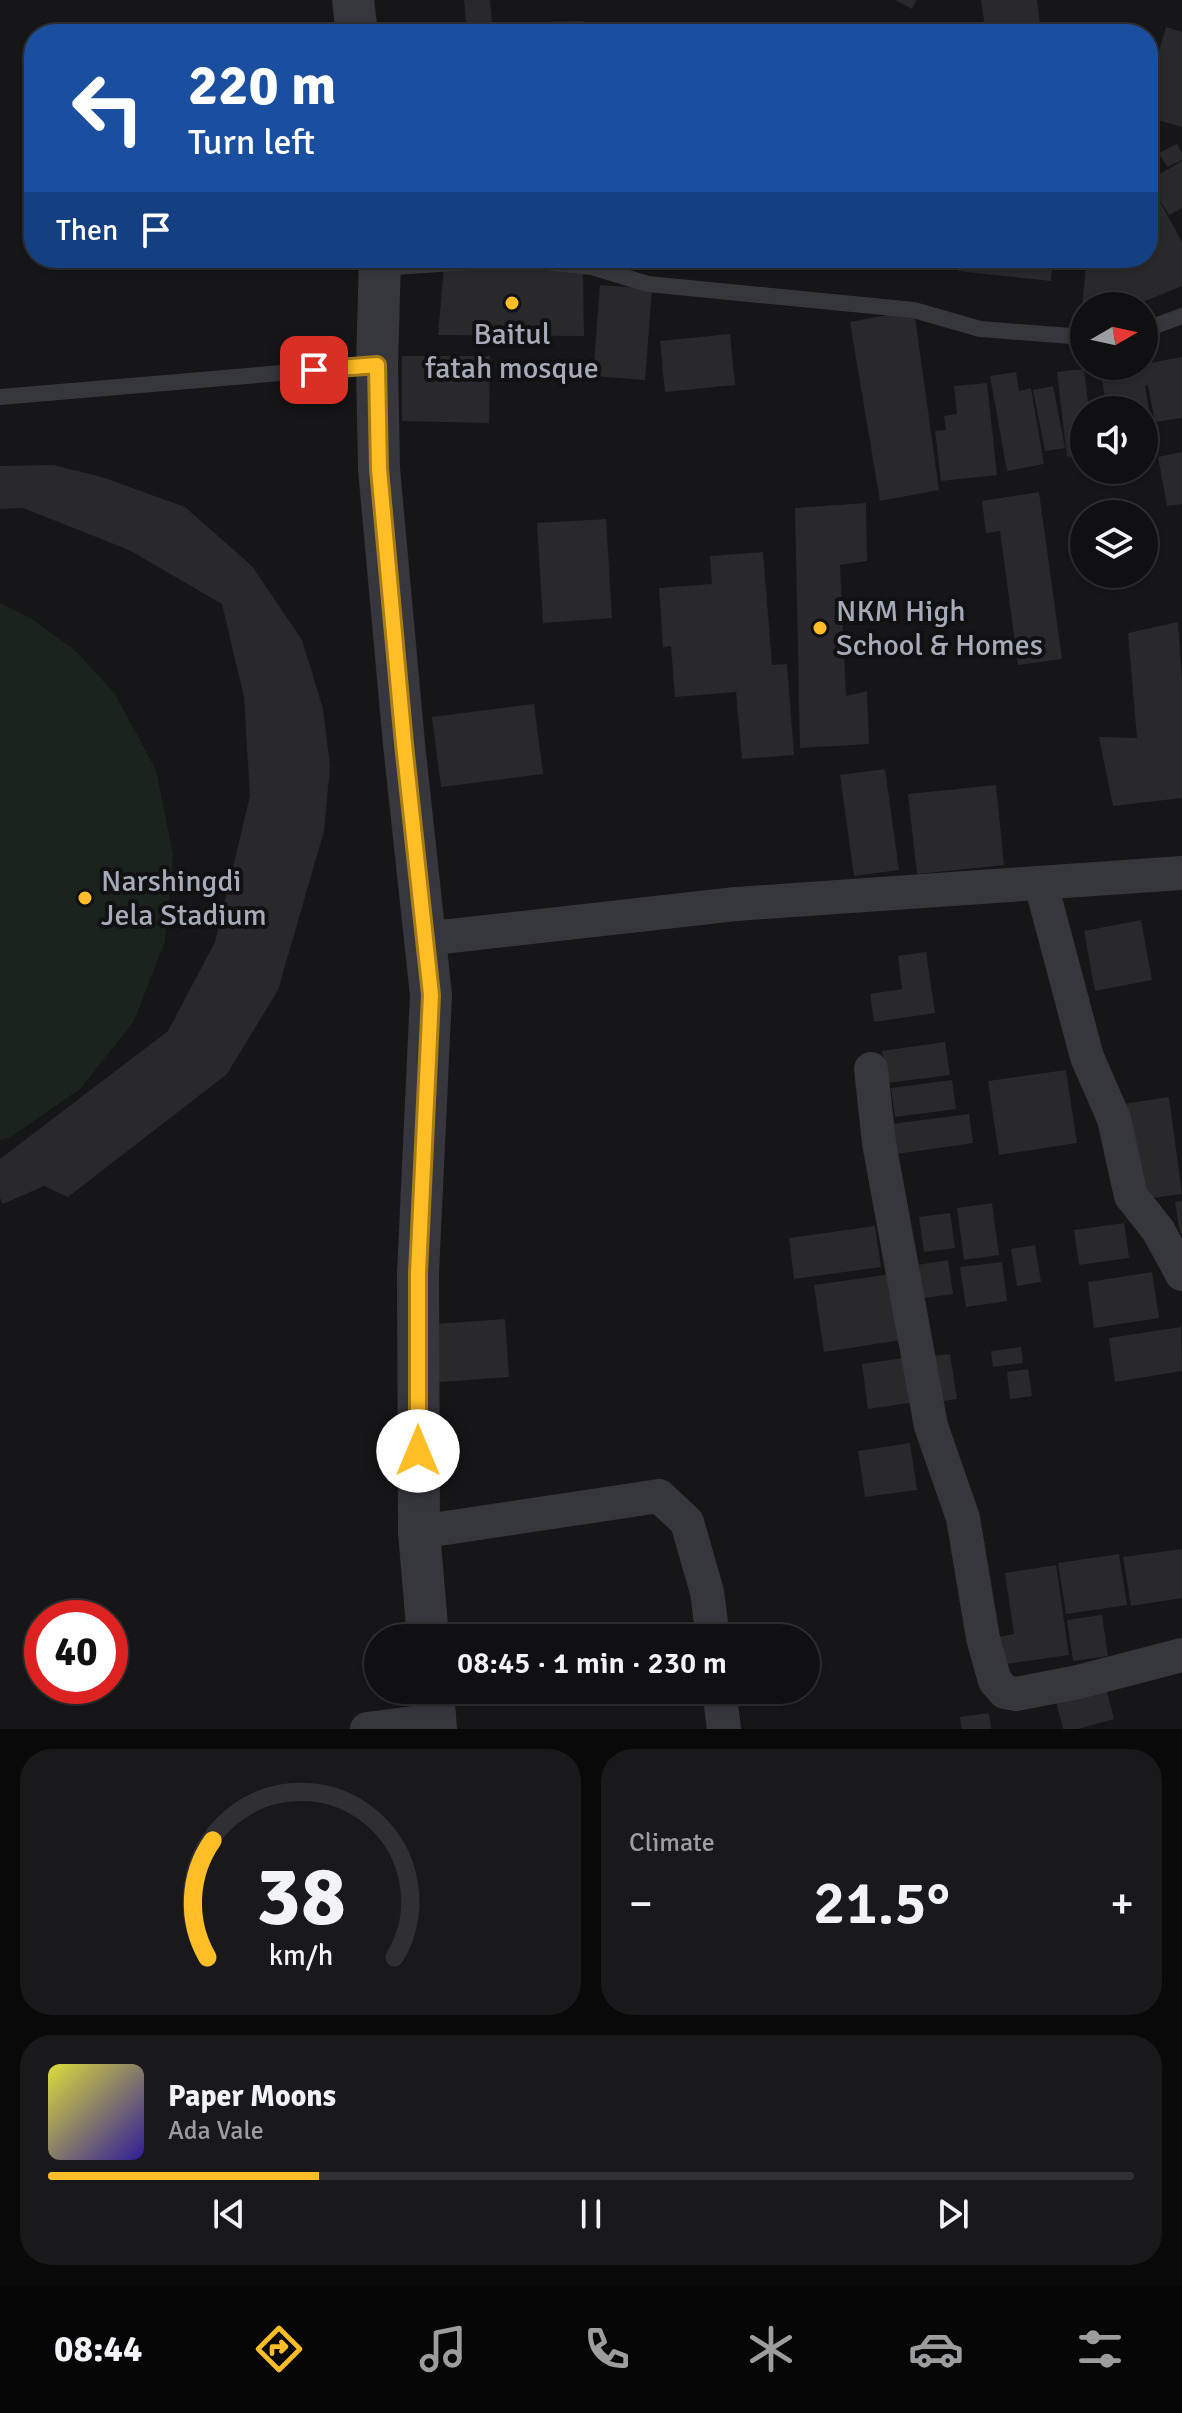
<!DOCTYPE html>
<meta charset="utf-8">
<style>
body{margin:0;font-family:Signika,sans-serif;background:#19191b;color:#f1f3f6;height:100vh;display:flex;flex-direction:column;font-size:30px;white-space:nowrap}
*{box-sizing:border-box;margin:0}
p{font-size:26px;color:#9c9d9f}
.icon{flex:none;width:44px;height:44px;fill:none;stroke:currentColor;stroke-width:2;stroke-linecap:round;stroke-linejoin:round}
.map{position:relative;height:1729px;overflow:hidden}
.details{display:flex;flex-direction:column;gap:20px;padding:20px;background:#09090a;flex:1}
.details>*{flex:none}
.top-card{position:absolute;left:24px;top:24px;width:1134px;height:244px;border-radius:32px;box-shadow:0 2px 6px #0004,0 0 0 2px #303032;background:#1a4fa0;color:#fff;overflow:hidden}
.needle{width:52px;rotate:81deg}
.controls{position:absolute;left:1070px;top:292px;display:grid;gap:16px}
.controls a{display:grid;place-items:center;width:88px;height:88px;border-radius:50%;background:#101012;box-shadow:0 2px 6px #0004,0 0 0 2px #303032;font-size:40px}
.speed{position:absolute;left:24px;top:1600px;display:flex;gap:16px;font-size:40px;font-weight:700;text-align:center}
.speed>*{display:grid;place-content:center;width:104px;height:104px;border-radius:50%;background:#101012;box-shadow:0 2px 6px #0004,0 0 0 2px #303032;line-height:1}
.speed .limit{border:12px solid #d22;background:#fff;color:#111}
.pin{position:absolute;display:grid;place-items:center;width:68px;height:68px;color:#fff;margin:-34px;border-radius:16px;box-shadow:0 4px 12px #0006}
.me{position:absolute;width:88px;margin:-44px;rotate:0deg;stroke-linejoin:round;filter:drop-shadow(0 0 6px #0008)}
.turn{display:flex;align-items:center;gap:28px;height:168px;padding:0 32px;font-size:36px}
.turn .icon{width:104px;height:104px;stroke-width:2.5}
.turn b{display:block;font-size:56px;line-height:68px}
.then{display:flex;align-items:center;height:76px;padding:0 32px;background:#0003;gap:16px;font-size:30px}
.big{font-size:60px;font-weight:600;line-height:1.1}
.details .tile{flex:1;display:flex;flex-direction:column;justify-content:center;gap:12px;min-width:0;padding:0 28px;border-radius:32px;background:#19191b}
.details .dial{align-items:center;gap:0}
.dial svg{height:208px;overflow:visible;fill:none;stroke:#303032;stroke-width:7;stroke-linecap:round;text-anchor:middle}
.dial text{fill:#f1f3f6;stroke:none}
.song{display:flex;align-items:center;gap:24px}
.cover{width:96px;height:96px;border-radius:12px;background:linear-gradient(135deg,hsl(60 70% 55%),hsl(250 70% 35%))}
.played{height:8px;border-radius:4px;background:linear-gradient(90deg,#ffbe26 25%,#303032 25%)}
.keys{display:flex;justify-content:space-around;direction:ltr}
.heat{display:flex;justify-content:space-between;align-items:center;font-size:44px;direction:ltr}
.details .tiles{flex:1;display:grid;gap:20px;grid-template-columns:1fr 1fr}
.tile:last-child{grid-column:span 2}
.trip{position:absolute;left:364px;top:1624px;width:456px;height:80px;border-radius:40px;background:#101012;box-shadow:0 2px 6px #0004,0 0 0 2px #303032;font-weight:600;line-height:80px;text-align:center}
.dock{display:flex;height:128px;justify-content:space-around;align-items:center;background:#060607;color:#9c9d9f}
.dock .icon{width:56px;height:56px}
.dock .on{color:#ffbe26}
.dock b{font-size:36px;color:#f1f3f6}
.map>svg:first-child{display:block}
.garden{fill:#1b231d}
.building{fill:#29282c}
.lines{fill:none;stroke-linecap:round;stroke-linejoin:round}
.service{stroke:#36373d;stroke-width:16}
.minor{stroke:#36373d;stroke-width:34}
.tertiary{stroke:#36373d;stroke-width:42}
.route-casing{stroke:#a67c19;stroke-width:20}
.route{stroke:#ffbe26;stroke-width:14}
.poi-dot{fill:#ffbe26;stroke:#111013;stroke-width:3}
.labels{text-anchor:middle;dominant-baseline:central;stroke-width:8;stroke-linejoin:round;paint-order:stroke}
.poi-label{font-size:30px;fill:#a6abb9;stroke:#111013;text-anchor:start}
</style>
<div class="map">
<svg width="1182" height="1729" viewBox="0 0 1182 1729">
<rect width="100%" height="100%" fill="#161518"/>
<polygon class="garden" points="0,603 32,619 77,652 115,694 156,770 173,855 165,941 134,1021 80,1089 9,1138 0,1140"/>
<g class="building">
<polygon points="464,0 490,0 493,34 467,34"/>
<polygon points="895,0 917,0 912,9"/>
<polygon points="981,0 1037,0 1041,33 986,34"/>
<polygon points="584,21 585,34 541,34 540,22"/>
<polygon points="1166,27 1182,32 1182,127 1148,117 1148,91"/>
<polygon points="1177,144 1182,153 1182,160 1167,167 1159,153"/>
<polygon points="1182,161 1182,208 1169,215 1154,191 1182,242 1182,286 1145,301 1114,306 1082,306 1087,258 1148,258 1148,181"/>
<polygon points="632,258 658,258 658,260 632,264"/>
<polygon points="960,258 1053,258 1051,281 958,271"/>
<polygon points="444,266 583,271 584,336 438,335"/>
<polygon points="600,285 652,289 645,380 593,376"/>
<polygon points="914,310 939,490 880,501 850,322"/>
<polygon points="730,334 735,385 665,392 660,341"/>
<polygon points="402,356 490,356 489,423 402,421"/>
<polygon points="1182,357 1182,418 1155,422 1148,385 1145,386 1150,416 1144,417 1144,410 1107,410 1100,366 1144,366 1144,364"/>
<polygon points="1084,369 1089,410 1084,410 1084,455 1067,457 1057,372"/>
<polygon points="1016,372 1019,391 1031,388 1044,464 1007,471 990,376"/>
<polygon points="987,383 997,475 941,481 935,431 946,430 944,416 957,414 954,386"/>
<polygon points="1053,386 1065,448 1045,451 1033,390"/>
<polygon points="1182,452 1182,504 1167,506 1158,457"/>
<polygon points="53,465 102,477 185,507 252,566 302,640 323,709 330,766 324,831 278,990 227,1074 68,1197 44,1186 3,1204 0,1198 0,1159 168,1031 215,942 250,796 244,697 222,604 129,550 23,508 0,509 0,466"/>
<polygon points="1039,492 1062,659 1018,665 1000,531 986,533 982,501"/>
<polygon points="866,503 867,561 840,565 846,696 867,691 869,744 800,748 795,508"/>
<polygon points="606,519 612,618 543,623 537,523"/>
<polygon points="763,552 772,665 787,664 794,755 742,759 736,692 675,697 671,646 663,647 659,588 712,584 710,556"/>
<polygon points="1178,622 1182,683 1182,798 1113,806 1099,737 1137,738 1128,633"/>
<polygon points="534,704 543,774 441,787 432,717"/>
<polygon points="885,769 899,870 854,876 840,775"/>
<polygon points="996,785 1004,865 917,874 908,794"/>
<polygon points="1141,920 1152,980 1095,991 1084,931"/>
<polygon points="926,952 935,1013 874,1022 870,994 902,989 898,956"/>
<polygon points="945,1042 950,1075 887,1083 882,1051"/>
<polygon points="1066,1070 1077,1143 999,1155 988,1081"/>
<polygon points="952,1080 956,1109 895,1117 891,1088"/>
<polygon points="1169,1097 1182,1194 1138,1200 1123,1104"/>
<polygon points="969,1114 973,1143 897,1154 892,1124"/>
<polygon points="1182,1201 1182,1233 1180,1233 1175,1202"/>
<polygon points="992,1203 999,1255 964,1260 957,1208"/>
<polygon points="950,1213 955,1248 924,1252 919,1217"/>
<polygon points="1124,1223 1129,1258 1079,1265 1074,1230"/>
<polygon points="875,1226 881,1267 794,1279 789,1238"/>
<polygon points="1035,1245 1041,1282 1017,1286 1011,1249"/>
<polygon points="948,1260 953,1294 916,1299 911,1266"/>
<polygon points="1002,1262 1007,1301 966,1307 960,1267"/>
<polygon points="1152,1272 1159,1318 1094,1328 1088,1282"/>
<polygon points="892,1274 901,1340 824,1352 814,1285"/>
<polygon points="505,1319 509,1377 427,1383 422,1325"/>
<polygon points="1181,1327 1182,1371 1115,1382 1109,1338"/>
<polygon points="1021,1347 1023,1363 993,1367 991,1351"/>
<polygon points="950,1354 957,1399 931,1403 925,1357"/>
<polygon points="911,1357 917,1402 868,1409 862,1364"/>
<polygon points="1028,1369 1032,1396 1010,1399 1007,1372"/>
<polygon points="910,1443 917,1490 865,1497 858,1451"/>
<polygon points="1182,1549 1182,1598 1131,1606 1123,1557"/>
<polygon points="1119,1554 1127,1605 1066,1614 1058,1563"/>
<polygon points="1056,1565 1069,1655 998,1665 993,1638 1014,1634 1005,1573"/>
<polygon points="1102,1615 1108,1656 1073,1661 1067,1620"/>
<polygon points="1106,1688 1114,1719 1078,1729 1063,1729 1056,1701"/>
<polygon points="989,1713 991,1729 962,1729 960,1717"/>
</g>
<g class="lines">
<g class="service">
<polyline points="381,268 515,259 592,267 648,284 914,310 980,329 1084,337"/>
<polyline points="1144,330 1182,316"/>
<polyline points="0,397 375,365"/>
</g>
<g class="minor">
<polyline points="1041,884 1087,1057 1114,1119 1131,1196 1158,1230 1182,1274"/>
<polyline points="424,939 736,904 1182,873"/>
<polyline points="871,1069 879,1143 931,1426 963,1518 983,1638 995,1681 1005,1692 1016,1694 1078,1682 1182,1655"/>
<polyline points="419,1532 659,1496 687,1522 707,1592 713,1638"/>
<polyline points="719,1690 724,1729"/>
<polyline points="367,1729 436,1720"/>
</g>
<g class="tertiary">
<polyline points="353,0 357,34"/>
<polyline points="380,258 377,365 379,469 404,744 431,995 418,1273 419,1532 428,1638"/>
<polyline points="433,1690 436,1729"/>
</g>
</g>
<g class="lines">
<defs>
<polyline id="route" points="314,370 377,365 379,469 404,744 431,995 418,1273 418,1451"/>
</defs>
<use href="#route" class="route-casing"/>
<use href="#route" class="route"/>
</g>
<g class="poi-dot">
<circle cx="512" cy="303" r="8"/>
<circle cx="820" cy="628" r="8"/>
<circle cx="85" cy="898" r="8"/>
</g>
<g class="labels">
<g class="poi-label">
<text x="512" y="334" text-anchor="middle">Baitul<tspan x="512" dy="34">fatah mosque</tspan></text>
<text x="836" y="611">NKM High<tspan x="836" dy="34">School &amp; Homes</tspan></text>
<text x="101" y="881">Narshingdi<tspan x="101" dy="34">Jela Stadium</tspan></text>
</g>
</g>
</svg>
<div class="controls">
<a><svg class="needle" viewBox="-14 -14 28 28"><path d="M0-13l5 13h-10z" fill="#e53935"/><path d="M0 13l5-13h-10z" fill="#9c9d9f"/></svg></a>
<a><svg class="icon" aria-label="sound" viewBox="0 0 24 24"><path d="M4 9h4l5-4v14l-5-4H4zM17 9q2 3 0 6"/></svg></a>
<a><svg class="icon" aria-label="layers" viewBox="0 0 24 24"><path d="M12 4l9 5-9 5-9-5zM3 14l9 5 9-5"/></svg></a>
</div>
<div class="speed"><div class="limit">40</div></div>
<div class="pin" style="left:314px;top:370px;background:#d93025"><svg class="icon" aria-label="arrive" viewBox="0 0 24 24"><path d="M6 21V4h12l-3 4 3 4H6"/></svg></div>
<svg class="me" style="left:418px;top:1451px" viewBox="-20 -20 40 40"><circle r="19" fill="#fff"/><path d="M0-13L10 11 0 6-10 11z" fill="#ffbe26"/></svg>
<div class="trip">08:45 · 1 min · 230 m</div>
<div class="top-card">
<div class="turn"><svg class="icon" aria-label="left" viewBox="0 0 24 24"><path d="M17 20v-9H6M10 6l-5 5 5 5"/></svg><div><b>220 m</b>Turn left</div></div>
<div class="then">Then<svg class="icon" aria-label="arrive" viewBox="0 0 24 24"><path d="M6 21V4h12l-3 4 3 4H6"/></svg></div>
</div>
</div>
<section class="details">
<div class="tiles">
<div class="tile dial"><svg viewBox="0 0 100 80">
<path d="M14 69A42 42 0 1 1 86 69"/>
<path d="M14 69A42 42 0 0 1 16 24" stroke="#ffbe26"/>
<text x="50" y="56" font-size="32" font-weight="700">38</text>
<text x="50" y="72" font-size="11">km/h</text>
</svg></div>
<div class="tile"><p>Climate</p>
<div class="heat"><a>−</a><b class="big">21.5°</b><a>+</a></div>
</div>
<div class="tile">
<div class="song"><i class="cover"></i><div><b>Paper Moons</b><p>Ada Vale</p></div></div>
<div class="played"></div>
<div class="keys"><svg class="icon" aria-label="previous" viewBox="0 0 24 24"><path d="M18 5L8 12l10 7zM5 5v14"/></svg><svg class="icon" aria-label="pause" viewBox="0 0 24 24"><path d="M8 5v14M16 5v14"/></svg><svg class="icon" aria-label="next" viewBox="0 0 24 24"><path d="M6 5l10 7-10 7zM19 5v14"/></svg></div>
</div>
</div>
</section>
<nav class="dock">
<b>08:44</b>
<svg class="icon on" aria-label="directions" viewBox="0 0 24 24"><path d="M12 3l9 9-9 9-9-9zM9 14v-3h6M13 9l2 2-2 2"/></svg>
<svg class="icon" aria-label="music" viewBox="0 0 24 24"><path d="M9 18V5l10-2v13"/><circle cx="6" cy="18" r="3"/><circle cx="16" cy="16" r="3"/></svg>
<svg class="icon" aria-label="phone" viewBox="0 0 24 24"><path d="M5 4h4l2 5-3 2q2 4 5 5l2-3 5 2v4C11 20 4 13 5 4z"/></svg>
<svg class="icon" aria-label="climate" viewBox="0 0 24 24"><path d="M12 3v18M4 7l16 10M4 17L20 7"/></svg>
<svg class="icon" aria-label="car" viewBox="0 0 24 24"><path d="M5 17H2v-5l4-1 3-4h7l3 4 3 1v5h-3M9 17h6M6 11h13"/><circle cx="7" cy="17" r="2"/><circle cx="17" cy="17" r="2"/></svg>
<svg class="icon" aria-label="filters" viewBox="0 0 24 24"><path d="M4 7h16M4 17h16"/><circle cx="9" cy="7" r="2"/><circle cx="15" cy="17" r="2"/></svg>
</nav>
